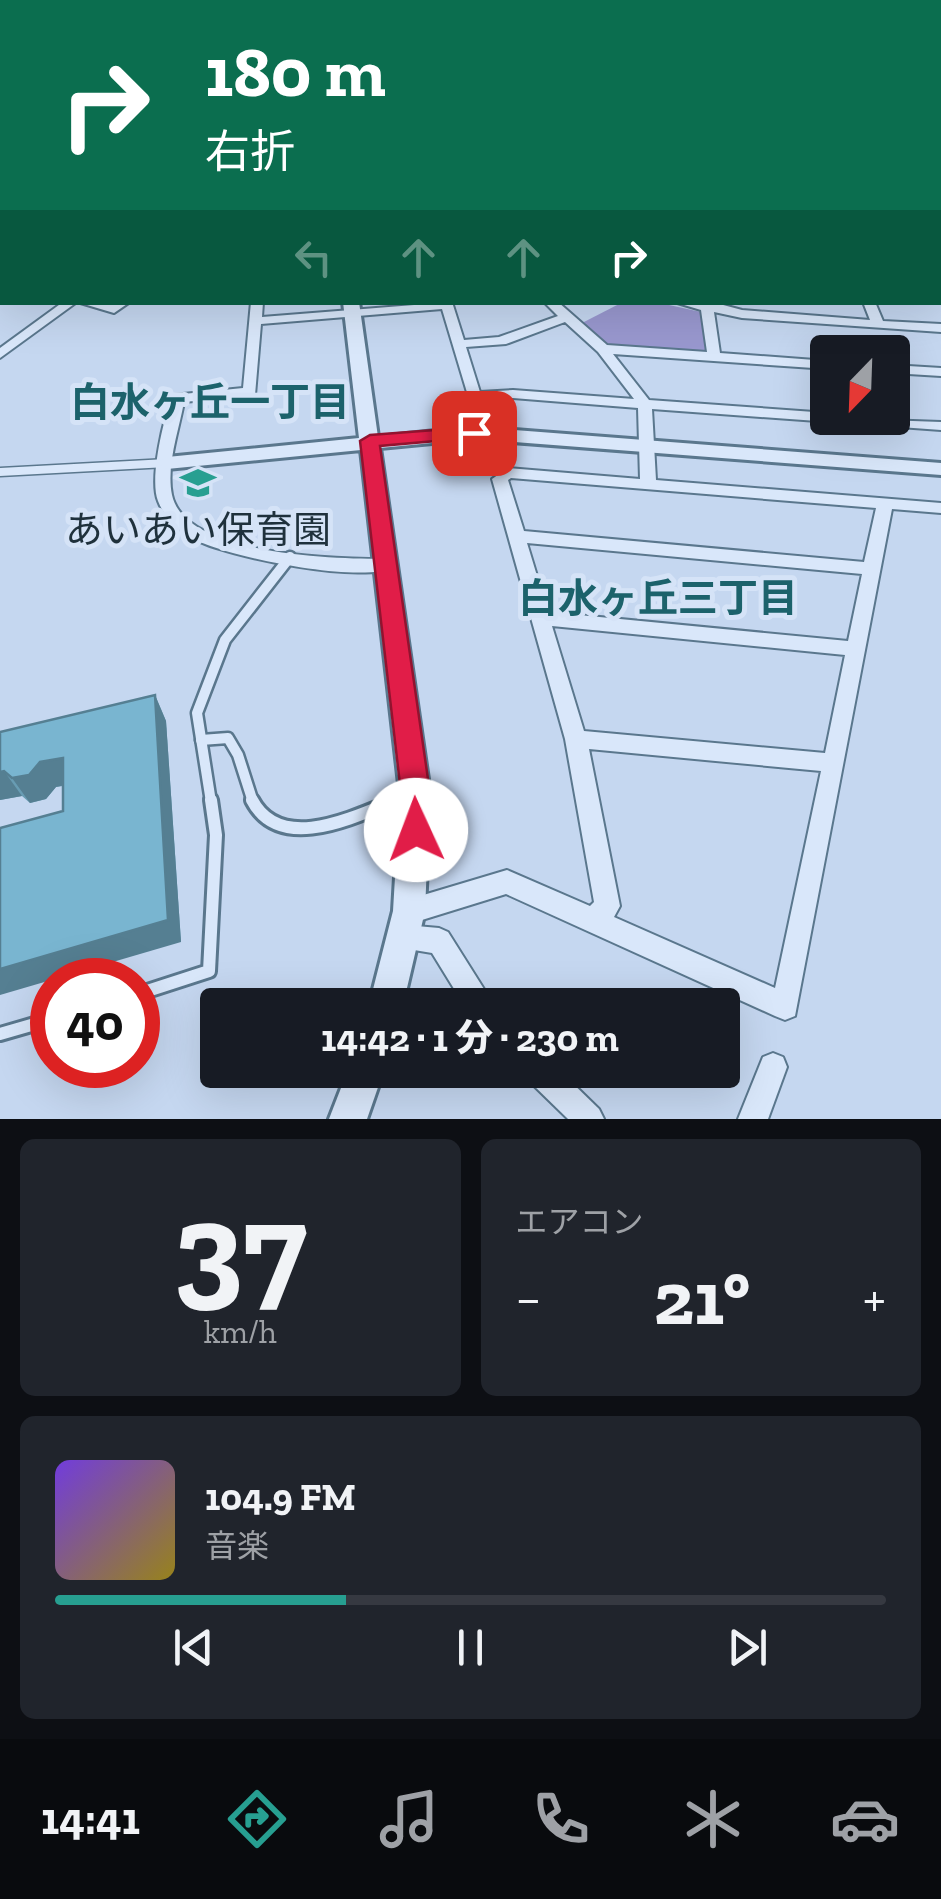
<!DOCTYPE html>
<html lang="ja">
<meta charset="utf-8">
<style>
body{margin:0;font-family:"Zilla Slab","Noto Sans JP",serif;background:#20242c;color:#f1f3f6;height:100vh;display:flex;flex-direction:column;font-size:38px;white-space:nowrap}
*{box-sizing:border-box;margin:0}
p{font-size:32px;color:#9ea1a6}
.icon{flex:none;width:55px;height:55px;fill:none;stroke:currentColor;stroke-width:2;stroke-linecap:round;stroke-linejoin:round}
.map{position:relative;height:1119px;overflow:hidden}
.sheet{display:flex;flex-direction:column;gap:20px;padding:20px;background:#0d0f14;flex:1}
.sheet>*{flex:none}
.guide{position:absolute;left:0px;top:0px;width:942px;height:305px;box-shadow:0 10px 40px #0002;background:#0b6e4f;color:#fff;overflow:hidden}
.needle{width:65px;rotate:203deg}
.fabs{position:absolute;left:810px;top:335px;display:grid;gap:20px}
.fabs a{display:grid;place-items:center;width:100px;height:100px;border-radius:10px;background:#171b24;box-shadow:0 10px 40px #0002;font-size:50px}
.speed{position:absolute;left:30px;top:958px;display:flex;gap:20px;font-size:50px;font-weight:700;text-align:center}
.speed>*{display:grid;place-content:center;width:130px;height:130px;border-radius:50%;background:#171b24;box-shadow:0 10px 40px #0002;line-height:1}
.speed .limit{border:15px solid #d22;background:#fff;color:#111}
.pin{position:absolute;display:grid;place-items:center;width:85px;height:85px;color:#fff;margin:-42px;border-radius:20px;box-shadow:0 5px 15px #0006}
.me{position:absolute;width:110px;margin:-55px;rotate:358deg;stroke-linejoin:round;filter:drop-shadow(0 0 8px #0008)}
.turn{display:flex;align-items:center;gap:35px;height:210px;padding:0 40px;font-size:45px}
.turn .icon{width:130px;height:130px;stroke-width:2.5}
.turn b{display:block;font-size:70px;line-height:85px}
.lanes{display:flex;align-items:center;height:95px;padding:0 40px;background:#0003;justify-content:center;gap:50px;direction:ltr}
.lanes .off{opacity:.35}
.big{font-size:75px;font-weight:800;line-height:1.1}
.sheet .tile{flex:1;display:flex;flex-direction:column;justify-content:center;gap:15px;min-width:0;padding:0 35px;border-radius:15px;background:#20242c}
.sheet .dial{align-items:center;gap:0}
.dial b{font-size:130px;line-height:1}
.song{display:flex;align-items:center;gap:30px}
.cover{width:120px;height:120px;border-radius:15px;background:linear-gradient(135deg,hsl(260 70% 55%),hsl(50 70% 35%))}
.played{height:10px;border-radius:5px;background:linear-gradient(90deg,#279f91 35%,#363941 35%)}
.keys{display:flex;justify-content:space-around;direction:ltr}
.heat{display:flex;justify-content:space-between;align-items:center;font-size:55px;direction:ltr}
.sheet .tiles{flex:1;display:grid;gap:20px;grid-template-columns:1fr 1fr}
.tile:last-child{grid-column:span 2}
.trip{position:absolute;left:200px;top:988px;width:540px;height:100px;border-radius:10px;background:#171b24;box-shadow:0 10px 40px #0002;font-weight:800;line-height:100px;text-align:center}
.dock{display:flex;height:160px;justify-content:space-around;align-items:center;background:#090b0e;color:#9ea1a6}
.dock .icon{width:70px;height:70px}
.dock .selected{color:#279f91}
.dock b{font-size:45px;color:#f1f3f6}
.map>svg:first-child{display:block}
.green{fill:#9998cf}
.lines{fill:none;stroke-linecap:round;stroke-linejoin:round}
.service-far2-casing{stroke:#5a778d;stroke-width:11}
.service-far1-casing{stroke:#5a778d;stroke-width:15}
.service-casing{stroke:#5a778d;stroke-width:18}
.minor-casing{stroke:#5a778d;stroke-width:4}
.tertiary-casing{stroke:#5a778d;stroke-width:6}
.service-far2{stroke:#d9e7fa;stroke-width:8}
.service-far1{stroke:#d9e7fa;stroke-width:10}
.service{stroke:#d9e7fa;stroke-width:12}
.minor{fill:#d9e7fa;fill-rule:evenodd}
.tertiary{fill:#d9e7fa;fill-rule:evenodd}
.wall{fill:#689cb3}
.shaded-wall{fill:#557f92}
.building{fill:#79b5d0;stroke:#557f92;stroke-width:2.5}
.route{fill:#e11d48;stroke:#92132f;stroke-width:2.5}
.labels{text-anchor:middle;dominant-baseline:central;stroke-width:10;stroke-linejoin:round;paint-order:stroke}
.poi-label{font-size:38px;fill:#1f313c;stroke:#d5e3f7}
.neighbourhood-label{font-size:40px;font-weight:bold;fill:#1c626b;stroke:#d5e3f7}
</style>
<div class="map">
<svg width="941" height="1119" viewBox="0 0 941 1119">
<rect width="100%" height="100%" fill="#c5d7f0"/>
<polygon class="green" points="621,303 660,303 701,312 706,353 606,346 582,323"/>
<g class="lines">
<defs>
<polyline id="service-far2" points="0,472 167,463"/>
<g id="service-far1">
<polyline points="201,740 228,738 238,755 253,802"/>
<polyline points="211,802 197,713 225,640 290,557"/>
<polyline points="389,802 411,794"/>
</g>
<g id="service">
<path d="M252,800C280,854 354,817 396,800"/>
<polyline points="138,994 209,971 216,835 211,800"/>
<polyline points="0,1034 52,1019"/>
</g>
<g id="minor">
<rect x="0" y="129" width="2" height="5"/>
<rect x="940" y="132" width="1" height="4"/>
<rect x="940" y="173" width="1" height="6"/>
<rect x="0" y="284" width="2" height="8"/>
<polygon points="63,302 77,302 0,358 0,348"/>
<polygon points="77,302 112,305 130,302 114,313"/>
<path d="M251,302H263L262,317L452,302L464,340L499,337L558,316L544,302H558L607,345L707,352L701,310L674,302H712L742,310L870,320L863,302H875L883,321L941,324V332L742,318L714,312L720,353L828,361V369L613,354L649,400L828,413V418L941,422V430L652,409L656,480L941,503V513L892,509L795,1016L785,1020L775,1016L506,894L409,924L400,920L396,911L400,902L507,870L590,906L594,902L565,739L492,479L508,468L640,479L638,408L513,398L469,399L442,309L261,324L255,395L184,402C179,430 166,465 172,495C185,556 337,559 386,559L395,565C372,587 223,556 194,539C178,531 164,517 158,501C149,479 164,416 173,395L243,388ZM565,322L598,352L634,399L513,390L480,392L466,347L506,344ZM511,478L876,508L864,562L524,531L508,480ZM527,543L862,574L848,641L548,612ZM552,626L845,655L825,753L584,731ZM589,749L821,771L775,988L614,917L620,906Z"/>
<polygon points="892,365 941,368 941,376 892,373"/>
<polygon points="405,925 439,928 448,932 494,1005 464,1005 432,953 396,947 392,938 396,929"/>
<polygon points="773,1053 783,1057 787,1067 768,1119 738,1119 763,1057"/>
<polygon points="524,1070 559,1070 599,1109 604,1119 568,1119 528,1080"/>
</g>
<g id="tertiary">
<polygon points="343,302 359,302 378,437 474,427 941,463 941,475 474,439 380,448 430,793 425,911 403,1005 369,1005 393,911 400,793 361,450 167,469 157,463 167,457 359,438"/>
<polygon points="348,1070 384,1070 367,1119 329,1119"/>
</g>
</defs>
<use href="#service-far2" class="service-far2-casing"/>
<use href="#service-far1" class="service-far1-casing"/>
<use href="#service" class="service-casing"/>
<use href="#minor" class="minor-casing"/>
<use href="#tertiary" class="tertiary-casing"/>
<use href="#service-far2" class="service-far2"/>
<use href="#service-far1" class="service-far1"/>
<use href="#service" class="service"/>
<use href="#minor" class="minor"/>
<use href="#tertiary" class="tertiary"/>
</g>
<polygon class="wall" points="155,695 166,721 181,942 63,811 63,786 56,787 46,799 30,803 22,796 0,800 0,732"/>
<g class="shaded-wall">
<polygon points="155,695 166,721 181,942 0,995 0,969"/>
<polygon points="63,758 79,782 56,787 46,799 30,803 12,778 40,762"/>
<polygon points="4,771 22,796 0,800 0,772"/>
</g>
<g class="building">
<rect x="940" y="194" width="1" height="86"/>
<polygon points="155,695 168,920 0,969 0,828 63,811 63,758 40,762 29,775 12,778 4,771 0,772 0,732"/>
</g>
<linearGradient id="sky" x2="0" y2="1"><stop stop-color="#99afd2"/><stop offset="0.42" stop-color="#e5edf8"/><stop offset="1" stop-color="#e5edf8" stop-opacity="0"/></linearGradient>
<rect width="941" height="273" fill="url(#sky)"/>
<polygon class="route" points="474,427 484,433 481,437 380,446 430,793 431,830 426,840 416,845 405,840 400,830 401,793 360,441 370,435"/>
<defs>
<symbol id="school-bare" viewBox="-9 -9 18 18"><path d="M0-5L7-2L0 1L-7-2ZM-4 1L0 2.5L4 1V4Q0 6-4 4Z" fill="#279f91" stroke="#d5e3f7" stroke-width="2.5" paint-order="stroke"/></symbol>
</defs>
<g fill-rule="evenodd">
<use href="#school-bare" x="173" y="458" width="50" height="50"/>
</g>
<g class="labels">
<g class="poi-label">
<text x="198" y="530">あいあい保育園</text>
</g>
<g class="neighbourhood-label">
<text x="210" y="402">白水ヶ丘一丁目</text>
<text x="658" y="598">白水ヶ丘三丁目</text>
</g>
</g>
</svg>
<div class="fabs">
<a><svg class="needle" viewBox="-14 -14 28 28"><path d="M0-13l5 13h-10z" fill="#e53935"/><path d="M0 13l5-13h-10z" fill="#9ea1a6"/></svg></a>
</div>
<div class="speed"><div class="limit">40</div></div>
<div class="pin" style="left:474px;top:433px;background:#d93025"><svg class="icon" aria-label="arrive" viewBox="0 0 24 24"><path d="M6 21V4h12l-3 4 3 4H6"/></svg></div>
<svg class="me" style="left:416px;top:830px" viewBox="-20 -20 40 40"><circle r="19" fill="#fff"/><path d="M0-13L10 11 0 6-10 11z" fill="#e11d48"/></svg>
<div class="trip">14:42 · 1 分 · 230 m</div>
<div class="guide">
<div class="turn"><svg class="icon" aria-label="right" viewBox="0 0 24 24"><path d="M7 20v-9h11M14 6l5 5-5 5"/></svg><div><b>180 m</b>右折</div></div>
<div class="lanes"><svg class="icon off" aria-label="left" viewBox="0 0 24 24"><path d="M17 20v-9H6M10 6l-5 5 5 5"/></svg><svg class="icon off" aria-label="ahead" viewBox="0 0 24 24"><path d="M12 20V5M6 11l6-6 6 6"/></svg><svg class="icon off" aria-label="ahead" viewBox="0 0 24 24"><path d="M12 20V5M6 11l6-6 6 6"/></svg><svg class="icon" aria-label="right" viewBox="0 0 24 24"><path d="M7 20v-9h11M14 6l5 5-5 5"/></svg></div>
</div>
</div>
<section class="sheet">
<div class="tiles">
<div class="tile dial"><b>37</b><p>km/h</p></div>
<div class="tile"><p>エアコン</p>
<div class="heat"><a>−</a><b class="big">21°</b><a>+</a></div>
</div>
<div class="tile">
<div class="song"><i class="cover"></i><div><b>104.9 FM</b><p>音楽</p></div></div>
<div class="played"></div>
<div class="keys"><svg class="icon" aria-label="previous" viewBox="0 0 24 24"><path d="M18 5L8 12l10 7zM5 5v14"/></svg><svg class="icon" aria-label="pause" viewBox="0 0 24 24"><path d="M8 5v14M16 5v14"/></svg><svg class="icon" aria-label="next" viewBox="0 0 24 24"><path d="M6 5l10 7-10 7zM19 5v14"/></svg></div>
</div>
</div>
</section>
<nav class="dock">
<b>14:41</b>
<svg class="icon selected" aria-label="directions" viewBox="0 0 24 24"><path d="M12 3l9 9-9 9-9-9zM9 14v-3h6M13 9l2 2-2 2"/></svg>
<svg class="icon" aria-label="music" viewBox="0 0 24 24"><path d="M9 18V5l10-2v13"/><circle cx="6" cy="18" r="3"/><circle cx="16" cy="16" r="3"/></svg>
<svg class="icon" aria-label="phone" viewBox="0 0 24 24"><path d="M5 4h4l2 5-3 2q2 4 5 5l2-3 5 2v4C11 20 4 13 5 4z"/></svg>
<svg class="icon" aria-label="climate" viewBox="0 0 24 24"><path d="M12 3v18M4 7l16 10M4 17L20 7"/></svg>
<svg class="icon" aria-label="car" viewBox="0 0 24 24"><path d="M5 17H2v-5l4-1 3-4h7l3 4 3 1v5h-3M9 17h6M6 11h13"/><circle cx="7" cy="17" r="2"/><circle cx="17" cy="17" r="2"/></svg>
</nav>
